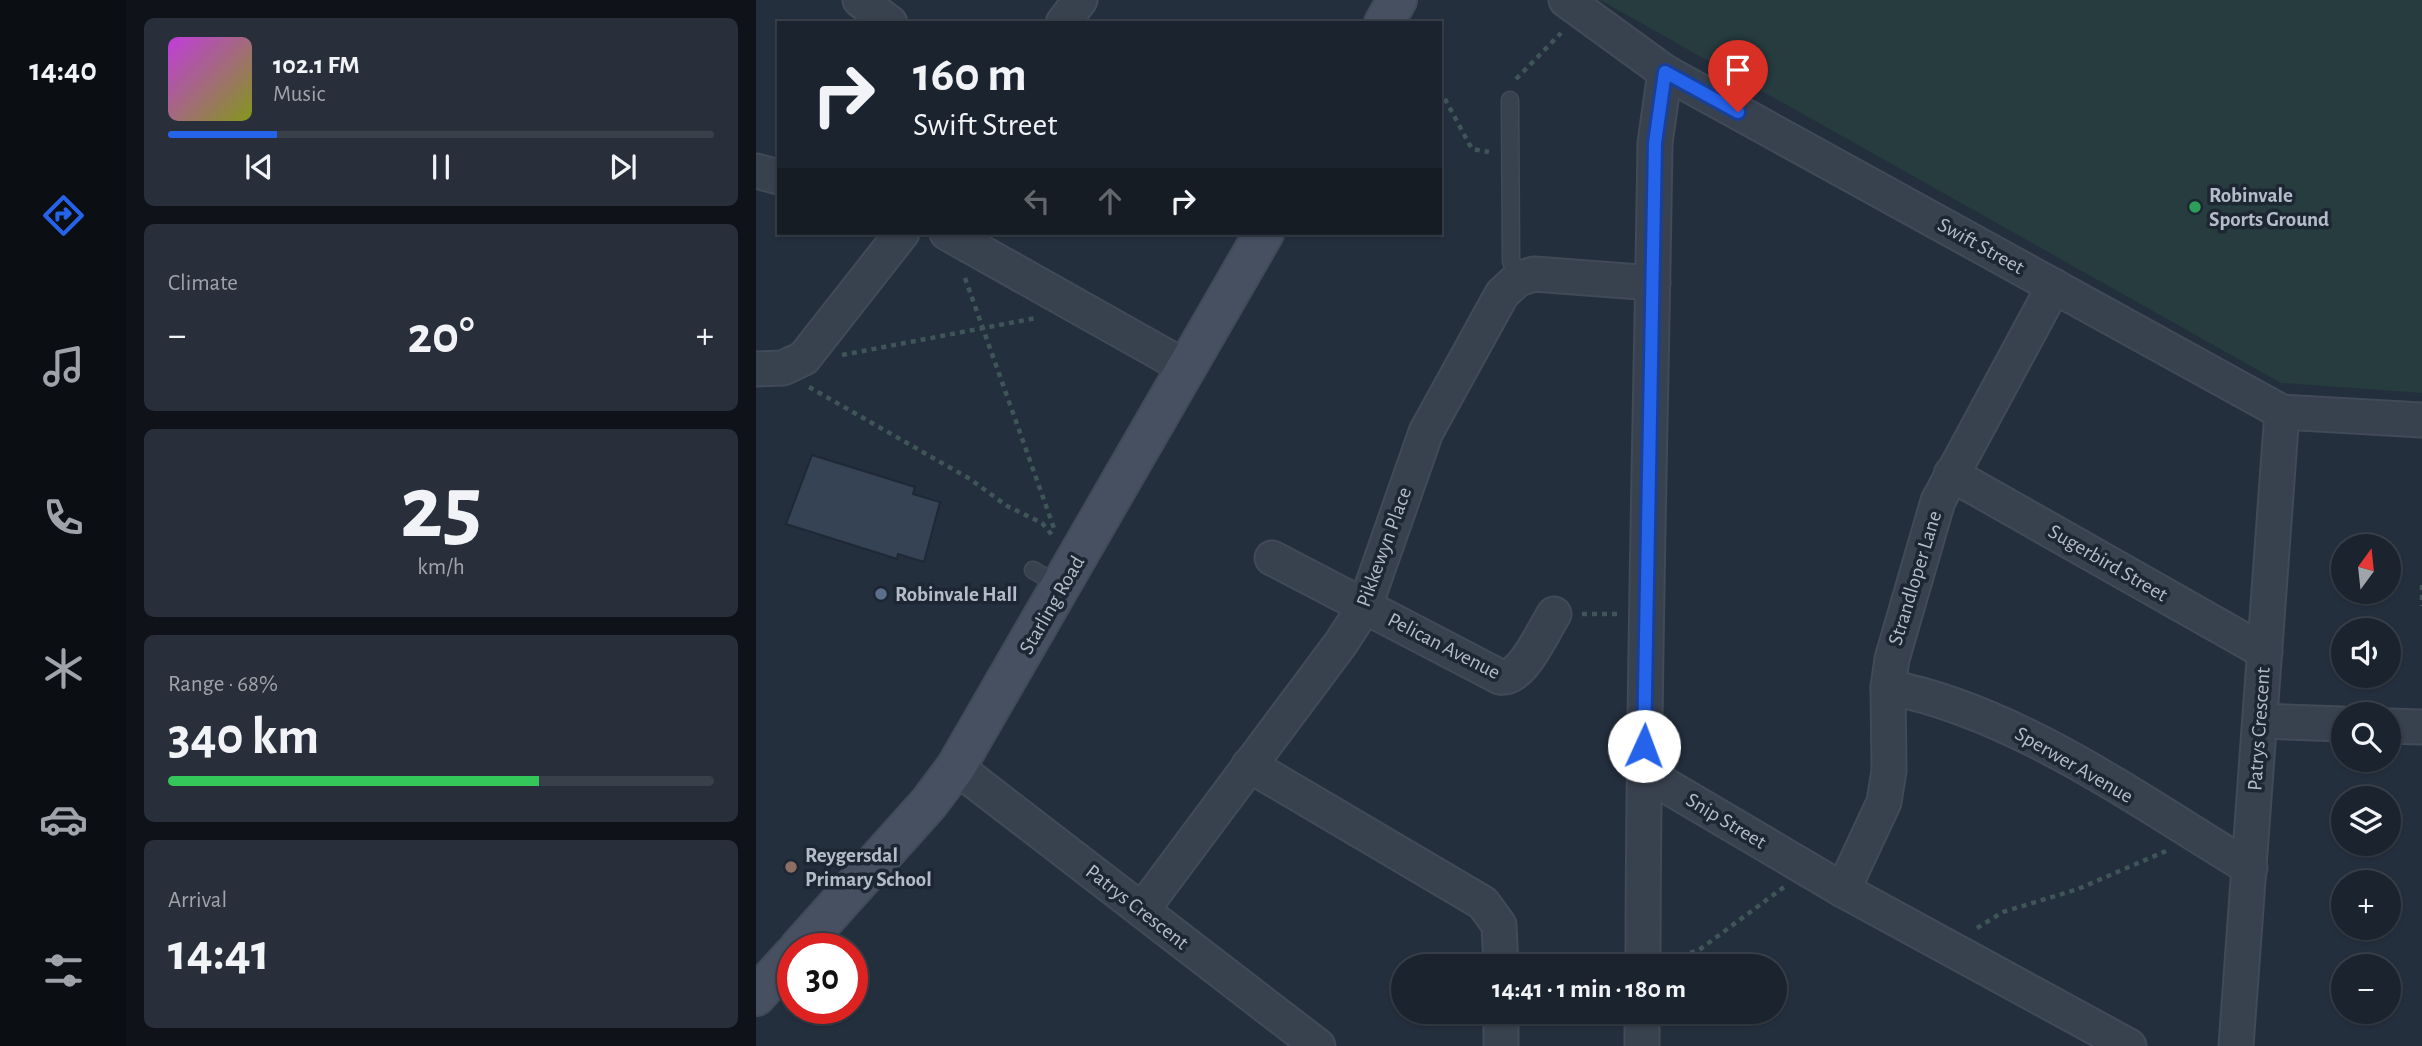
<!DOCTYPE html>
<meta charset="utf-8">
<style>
body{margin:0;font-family:"Alegreya Sans",sans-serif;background:#282f3a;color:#f1f3f6;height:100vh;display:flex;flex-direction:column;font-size:26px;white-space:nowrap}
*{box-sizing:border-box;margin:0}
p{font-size:23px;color:#a0a4aa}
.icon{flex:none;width:38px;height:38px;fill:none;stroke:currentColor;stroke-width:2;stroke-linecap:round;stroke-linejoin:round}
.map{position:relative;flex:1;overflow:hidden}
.drawer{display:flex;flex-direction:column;gap:18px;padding:18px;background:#0f1319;width:630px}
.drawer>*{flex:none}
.hud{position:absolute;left:21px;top:21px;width:665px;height:214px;border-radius:0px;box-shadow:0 2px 5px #0004,0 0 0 2px #39404a;background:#1b232e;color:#f1f3f6;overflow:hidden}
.needle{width:46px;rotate:15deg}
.controls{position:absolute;left:1575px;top:534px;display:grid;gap:14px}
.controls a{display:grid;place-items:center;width:70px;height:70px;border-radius:50%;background:#1b232e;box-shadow:0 2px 5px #0004,0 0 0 2px #39404a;font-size:35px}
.speed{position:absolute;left:21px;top:933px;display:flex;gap:14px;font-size:35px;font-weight:700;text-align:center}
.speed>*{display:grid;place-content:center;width:91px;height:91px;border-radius:50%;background:#1b232e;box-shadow:0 2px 5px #0004,0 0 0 2px #39404a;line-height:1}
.speed .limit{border:10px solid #d22;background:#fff;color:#111}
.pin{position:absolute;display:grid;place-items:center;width:60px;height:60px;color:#fff;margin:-72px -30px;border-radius:50% 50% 50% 0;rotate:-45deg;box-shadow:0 0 7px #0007}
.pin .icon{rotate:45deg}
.me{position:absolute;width:77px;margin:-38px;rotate:2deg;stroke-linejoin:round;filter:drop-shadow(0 0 5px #0008)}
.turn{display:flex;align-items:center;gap:24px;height:147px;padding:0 21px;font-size:32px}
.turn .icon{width:91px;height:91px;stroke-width:2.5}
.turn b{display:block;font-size:49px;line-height:60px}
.lanes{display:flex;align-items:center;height:66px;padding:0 21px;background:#0003;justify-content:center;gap:35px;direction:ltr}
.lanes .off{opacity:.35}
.big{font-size:52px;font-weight:600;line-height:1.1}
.drawer .card{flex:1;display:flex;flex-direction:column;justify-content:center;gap:10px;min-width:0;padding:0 24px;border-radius:10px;background:#282f3a}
.drawer .dial{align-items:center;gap:0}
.dial b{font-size:91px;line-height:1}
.song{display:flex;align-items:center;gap:21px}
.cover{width:84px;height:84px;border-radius:10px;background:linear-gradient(135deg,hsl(290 70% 55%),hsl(70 70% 35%))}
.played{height:7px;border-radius:4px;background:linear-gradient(90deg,#2563eb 20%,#39404a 20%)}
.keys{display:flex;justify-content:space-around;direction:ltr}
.heat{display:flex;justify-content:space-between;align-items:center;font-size:38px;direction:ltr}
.charge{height:10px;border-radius:5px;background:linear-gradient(90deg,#34c759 68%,#39404a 0)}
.trip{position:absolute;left:635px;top:954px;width:396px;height:70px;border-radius:35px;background:#1b232e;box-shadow:0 2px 5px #0004,0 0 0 2px #39404a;font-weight:600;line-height:70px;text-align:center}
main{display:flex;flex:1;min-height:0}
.tab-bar{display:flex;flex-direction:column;width:126px;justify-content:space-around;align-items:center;background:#0b0e12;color:#a0a4aa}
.tab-bar .icon{width:49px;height:49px}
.tab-bar .selected{color:#2563eb}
.tab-bar b{font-size:32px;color:#f1f3f6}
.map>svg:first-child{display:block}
.green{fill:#263c3f}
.building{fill:#364354;stroke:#1f2835;stroke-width:2}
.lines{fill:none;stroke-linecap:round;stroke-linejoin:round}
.lane-casing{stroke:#414a57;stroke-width:19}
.street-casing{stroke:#414a57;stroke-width:37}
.secondary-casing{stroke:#414a57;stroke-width:42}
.path{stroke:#3f5557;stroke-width:4.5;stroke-dasharray:5 5;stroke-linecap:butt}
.lane{stroke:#38414e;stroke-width:16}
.street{stroke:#38414e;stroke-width:33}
.secondary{stroke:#465061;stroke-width:38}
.route-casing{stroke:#184099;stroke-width:18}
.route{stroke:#2563eb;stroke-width:12}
.leisure-dot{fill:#2e9e5b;stroke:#1d2633;stroke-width:2.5}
.service-dot{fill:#5c6f8a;stroke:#1d2633;stroke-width:2.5}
.education-dot{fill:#8d6e63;stroke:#1d2633;stroke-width:2.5}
.labels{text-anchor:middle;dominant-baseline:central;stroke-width:7;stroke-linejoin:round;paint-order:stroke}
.poi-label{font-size:21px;font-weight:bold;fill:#b4bcc9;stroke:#1d2633;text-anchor:start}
.street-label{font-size:21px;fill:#b4bcc9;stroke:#1d2633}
</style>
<main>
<nav class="tab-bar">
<b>14:40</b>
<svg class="icon selected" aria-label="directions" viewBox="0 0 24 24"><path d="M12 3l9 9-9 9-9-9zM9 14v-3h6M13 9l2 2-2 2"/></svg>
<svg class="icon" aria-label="music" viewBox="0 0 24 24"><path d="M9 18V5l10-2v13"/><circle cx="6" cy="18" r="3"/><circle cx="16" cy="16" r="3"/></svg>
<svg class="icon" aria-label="phone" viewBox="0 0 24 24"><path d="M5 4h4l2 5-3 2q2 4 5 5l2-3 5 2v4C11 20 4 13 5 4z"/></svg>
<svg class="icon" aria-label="climate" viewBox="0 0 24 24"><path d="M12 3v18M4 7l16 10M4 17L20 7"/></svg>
<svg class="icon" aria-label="car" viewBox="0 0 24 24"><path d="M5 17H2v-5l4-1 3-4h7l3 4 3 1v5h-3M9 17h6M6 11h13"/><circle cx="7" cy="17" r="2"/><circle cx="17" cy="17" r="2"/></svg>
<svg class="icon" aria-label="filters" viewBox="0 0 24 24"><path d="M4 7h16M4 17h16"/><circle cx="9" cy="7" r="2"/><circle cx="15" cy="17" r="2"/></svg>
</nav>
<section class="drawer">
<div class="card">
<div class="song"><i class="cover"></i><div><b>102.1 FM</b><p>Music</p></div></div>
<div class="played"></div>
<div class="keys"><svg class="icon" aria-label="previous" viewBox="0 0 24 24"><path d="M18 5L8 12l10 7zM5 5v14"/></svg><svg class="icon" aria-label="pause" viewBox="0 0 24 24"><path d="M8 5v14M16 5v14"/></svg><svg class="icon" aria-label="next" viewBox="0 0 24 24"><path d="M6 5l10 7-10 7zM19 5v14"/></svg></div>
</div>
<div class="card"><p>Climate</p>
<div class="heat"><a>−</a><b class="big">20°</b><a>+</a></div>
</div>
<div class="card dial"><b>25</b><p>km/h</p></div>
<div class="card"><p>Range · 68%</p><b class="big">340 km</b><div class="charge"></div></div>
<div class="card"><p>Arrival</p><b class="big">14:41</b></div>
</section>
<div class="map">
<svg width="1666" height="1046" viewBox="0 0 1666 1046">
<rect width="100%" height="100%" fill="#242f3e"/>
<polygon class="green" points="844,0 1666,0 1666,393 1525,383"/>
<polygon class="building" points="56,455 159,487 157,494 184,502 168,562 142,554 141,559 30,524"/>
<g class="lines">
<defs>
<g id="lane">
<polyline points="754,100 755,261 762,279"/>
<polyline points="277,570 304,586"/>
</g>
<g id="street">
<polyline points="104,0 134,23"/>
<polyline points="810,0 909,72 1526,412 1666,420"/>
<polyline points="307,23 324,0"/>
<polyline points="0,171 23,177"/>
<polyline points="191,233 431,368"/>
<polyline points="0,369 27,368 48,358 146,233"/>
<polyline points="1195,474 1509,652"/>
<path d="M516,558L744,677C766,681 787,631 798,614"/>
<path d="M1132,687C1261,712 1381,800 1494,868"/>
<polyline points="1504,721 1587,724"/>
<polyline points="1633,726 1666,727"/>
<polyline points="493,765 727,903 743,925 745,966"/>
<polyline points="200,767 562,1046"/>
<polyline points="887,772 1087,890 1373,1046"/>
<polyline points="1087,890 1128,802 1133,771 1132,687 1136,659 1182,501 1298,286"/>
<polyline points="386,910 585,643 609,606 670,432 746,294 762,279 778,274 897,283"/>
<path d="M887,966C887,692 895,417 899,143L909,72"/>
<polyline points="745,1012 745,1046"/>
<polyline points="886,1046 886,1012"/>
<polyline points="1480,1046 1526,412"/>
</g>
<g id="secondary">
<polyline points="628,23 641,0"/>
<polyline points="43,948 173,803 200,767 508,233"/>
<polyline points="0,996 37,955"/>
</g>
</defs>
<use href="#lane" class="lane-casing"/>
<use href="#street" class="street-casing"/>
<use href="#secondary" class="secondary-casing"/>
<g class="path">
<polyline points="760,79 805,33"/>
<polyline points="684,90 716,149 733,152"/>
<polyline points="209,278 299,531"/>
<polyline points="86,355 280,318"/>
<polyline points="53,387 214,479 251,506 286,523 296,535"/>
<polyline points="1666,585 1666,606"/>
<polyline points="826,614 863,614"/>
<polyline points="1221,928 1247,912 1322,889 1410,851"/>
<polyline points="915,959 943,950 1028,887"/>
</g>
<use href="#lane" class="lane"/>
<use href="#street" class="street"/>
<use href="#secondary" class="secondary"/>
</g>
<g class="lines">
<defs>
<polyline id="route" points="888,746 899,143 909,72 982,112"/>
</defs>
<use href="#route" class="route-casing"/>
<use href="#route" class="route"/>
</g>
<circle class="leisure-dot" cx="1439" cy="207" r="7"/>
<circle class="service-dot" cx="125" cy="594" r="7"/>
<circle class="education-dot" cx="35" cy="867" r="7"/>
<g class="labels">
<g class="poi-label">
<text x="1453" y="195">Robinvale<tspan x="1453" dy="24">Sports Ground</tspan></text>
<text x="139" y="594">Robinvale Hall</text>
<text x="49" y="855">Reygersdal<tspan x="49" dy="24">Primary School</tspan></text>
</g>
<g class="street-label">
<text transform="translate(1225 246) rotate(29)">Swift Street</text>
<text transform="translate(628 547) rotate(-70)">Pikkewyn Place</text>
<text transform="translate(1352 563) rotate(30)">Sugerbird Street</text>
<text transform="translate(1159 578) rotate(-73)">Strandloper Lane</text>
<text transform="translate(296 605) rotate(-60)">Starling Road</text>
<text transform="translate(688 646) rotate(27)">Pelican Avenue</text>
<text transform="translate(1503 729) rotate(-86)">Patrys Crescent</text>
<text transform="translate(1318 765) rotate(30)">Sperwer Avenue</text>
<text transform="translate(970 821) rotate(31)">Snip Street</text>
<text transform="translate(381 907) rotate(38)">Patrys Crescent</text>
</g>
</g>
</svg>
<div class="controls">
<a><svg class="needle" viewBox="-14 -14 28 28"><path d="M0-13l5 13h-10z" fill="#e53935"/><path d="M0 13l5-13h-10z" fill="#a0a4aa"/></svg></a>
<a><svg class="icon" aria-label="sound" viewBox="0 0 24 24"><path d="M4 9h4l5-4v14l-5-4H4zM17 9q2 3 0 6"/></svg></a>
<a><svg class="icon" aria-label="search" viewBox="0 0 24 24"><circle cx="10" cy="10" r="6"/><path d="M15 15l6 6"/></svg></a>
<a><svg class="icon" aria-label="layers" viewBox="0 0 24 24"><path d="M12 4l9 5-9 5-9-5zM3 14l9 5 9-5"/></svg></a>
<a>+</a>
<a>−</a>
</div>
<div class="speed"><div class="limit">30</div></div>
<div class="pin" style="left:982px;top:112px;background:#d93025"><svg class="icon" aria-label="arrive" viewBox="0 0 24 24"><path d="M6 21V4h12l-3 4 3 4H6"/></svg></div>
<svg class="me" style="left:888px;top:746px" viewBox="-20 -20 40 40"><circle r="19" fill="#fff"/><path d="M0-13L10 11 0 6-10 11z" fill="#2563eb"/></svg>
<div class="trip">14:41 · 1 min · 180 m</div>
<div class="hud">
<div class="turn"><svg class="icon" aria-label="right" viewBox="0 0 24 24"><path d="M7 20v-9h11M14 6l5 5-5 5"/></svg><div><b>160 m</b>Swift Street</div></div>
<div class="lanes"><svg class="icon off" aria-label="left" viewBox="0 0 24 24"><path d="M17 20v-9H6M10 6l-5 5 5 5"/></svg><svg class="icon off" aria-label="ahead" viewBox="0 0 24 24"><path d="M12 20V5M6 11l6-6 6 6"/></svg><svg class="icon" aria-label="right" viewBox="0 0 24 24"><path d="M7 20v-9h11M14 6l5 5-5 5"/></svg></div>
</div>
</div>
</main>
